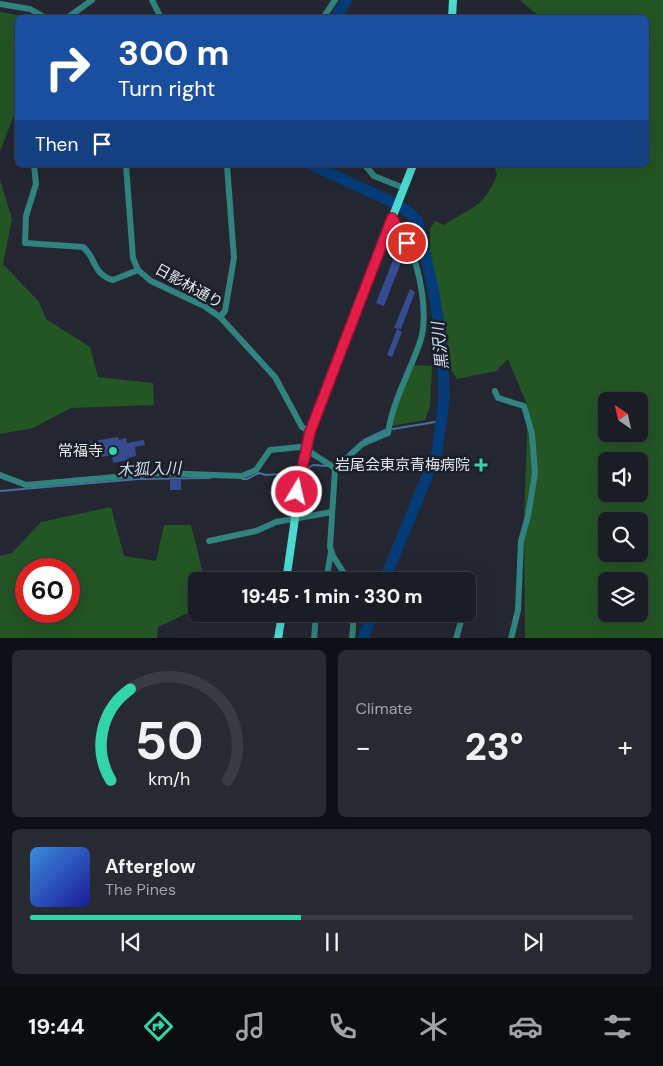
<!DOCTYPE html>
<meta charset="utf-8">
<style>
body{margin:0;font-family:"DM Sans","Noto Sans JP",sans-serif;background:#282a32;color:#f1f3f6;height:100vh;display:flex;flex-direction:column;font-size:19px;white-space:nowrap}
*{box-sizing:border-box;margin:0}
p{font-size:16px;color:#a0a2a7}
.icon{flex:none;width:28px;height:28px;fill:none;stroke:currentColor;stroke-width:2;stroke-linecap:round;stroke-linejoin:round}
.map{position:relative;height:638px;overflow:hidden}
.panel{display:flex;flex-direction:column;gap:12px;padding:12px;background:#0f1015;flex:1}
.panel>*{flex:none}
.guide{position:absolute;left:15px;top:15px;width:634px;height:152px;border-radius:8px;box-shadow:0 5px 20px #0002,0 0 0 1px #393b43;background:#1a4fa0;color:#fff;overflow:hidden}
.needle{width:32px;rotate:326deg}
.tools{position:absolute;left:598px;top:392px;display:grid;gap:10px}
.tools a{display:grid;place-items:center;width:50px;height:50px;border-radius:8px;background:#1b1d26;box-shadow:0 5px 20px #0002,0 0 0 1px #393b43;font-size:25px}
.speed{position:absolute;left:15px;top:558px;display:flex;gap:10px;font-size:25px;font-weight:700;text-align:center}
.speed>*{display:grid;place-content:center;width:65px;height:65px;border-radius:50%;background:#1b1d26;box-shadow:0 5px 20px #0002,0 0 0 1px #393b43;line-height:1}
.speed .limit{border:8px solid #d22;background:#fff;color:#111}
.pin{position:absolute;display:grid;place-items:center;width:42px;height:42px;color:#fff;margin:-21px;border:2px solid #fff;border-radius:50%;box-shadow:0 1px 5px #0007}
.me{position:absolute;width:55px;margin:-28px;rotate:9deg;stroke-linejoin:round;filter:drop-shadow(0 0 4px #0008)}
.turn{display:flex;align-items:center;gap:18px;height:105px;padding:0 20px;font-size:22px}
.turn .icon{width:65px;height:65px;stroke-width:2.5}
.turn b{display:block;font-size:35px;line-height:42px}
.then{display:flex;align-items:center;height:48px;padding:0 20px;background:#0003;gap:10px;font-size:19px}
.big{font-size:38px;font-weight:800;line-height:1.1}
.panel .widget{flex:1;display:flex;flex-direction:column;justify-content:center;gap:8px;min-width:0;padding:0 18px;border-radius:8px;background:#282a32}
.panel .dial{align-items:center;gap:0}
.dial svg{height:130px;overflow:visible;fill:none;stroke:#393b43;stroke-width:7;stroke-linecap:round;text-anchor:middle}
.dial text{fill:#f1f3f6;stroke:none}
.song{display:flex;align-items:center;gap:15px}
.cover{width:60px;height:60px;border-radius:8px;background:linear-gradient(135deg,hsl(210 70% 55%),hsl(240 70% 35%))}
.played{height:5px;border-radius:2px;background:linear-gradient(90deg,#32d4a9 45%,#393b43 45%)}
.keys{display:flex;justify-content:space-around;direction:ltr}
.heat{display:flex;justify-content:space-between;align-items:center;font-size:28px;direction:ltr}
.panel .tiles{flex:1;display:grid;gap:12px;grid-template-columns:1fr 1fr}
.widget:last-child{grid-column:span 2}
.trip{position:absolute;left:188px;top:572px;width:288px;height:50px;border-radius:8px;background:#1b1d26;box-shadow:0 5px 20px #0002,0 0 0 1px #393b43;font-weight:800;line-height:50px;text-align:center}
.tabs{display:flex;height:80px;justify-content:space-around;align-items:center;background:#0b0c0f;color:#a0a2a7}
.tabs .icon{width:35px;height:35px}
.tabs .selected{color:#32d4a9}
.tabs b{font-size:22px;color:#f1f3f6}
.map>svg:first-child{display:block}
.green{fill:#235525;fill-rule:evenodd}
.lines{fill:none;stroke-linecap:round;stroke-linejoin:round}
.stream{stroke:#466f9b;stroke-width:2}
.river{stroke:#033c78;stroke-width:11}
.building{fill:#374b90}
.minor{stroke:#30837e;stroke-width:6}
.major{stroke:#4cd9d1;stroke-width:8}
.route-casing{stroke:#92132f;stroke-width:12}
.route{stroke:#e11d48;stroke-width:9}
.poi-dot{fill:#32d4a9;stroke:#1a1e28;stroke-width:2}
.labels{text-anchor:middle;dominant-baseline:central;stroke-width:5;stroke-linejoin:round;paint-order:stroke}
.street-label{font-size:15px;fill:#e4e6ed;stroke:#1a1e28}
.poi-label{font-size:15px;fill:#e4e6ed;stroke:#1a1e28;text-anchor:end}
.water-label{font-size:16px;font-style:italic;fill:#cfddef;stroke:#1a1e28}
</style>
<div class="map">
<svg width="663" height="639" viewBox="0 0 663 639">
<rect width="100%" height="100%" fill="#242732"/>
<g class="green">
<path d="M499,0H663V638H525L524,518L528,407L508,359L496,371L457,379L445,360L430,260V229L435,221L444,225C453,218 462,215 471,209C484,201 492,188 497,175L494,165H646V18L540,17L520,0ZM606,401H639V434H606ZM606,461H639V494H606ZM606,521H639V554H606ZM606,581H639V614H606Z"/>
<polygon points="0,12 29,17 18,18 17,113 15,113 0,151"/>
<polygon points="0,180 12,219 3,264 39,302 46,319 90,347 98,377 153,383 154,405 71,408 33,428 0,434"/>
<polygon points="414,365 432,366 430,406 425,420 392,426 395,410"/>
<path d="M111,507L124,556L156,561L164,525H191L205,581H196V609L158,627L157,638H0V556L12,553L41,522ZM26,569H69V611H26Z"/>
</g>
<g class="lines">
<g class="stream">
<polyline points="393,429 441,421"/>
<polyline points="364,440 385,430"/>
<polyline points="308,468 313,465 327,466"/>
<polyline points="242,479 247,479 259,473 266,475 296,473"/>
<polyline points="0,491 138,479 210,478"/>
</g>
<g class="river">
<polyline points="335,18 347,0"/>
<polyline points="312,165 388,200 406,210 417,220 433,288 443,349 444,400 437,452 384,581"/>
<polyline points="363,639 372,614"/>
</g>
</g>
<g class="building">
<polygon points="397,250 405,252 384,306 376,303"/>
<polygon points="410,289 415,292 401,329 394,328"/>
<polygon points="397,329 402,332 392,357 387,355"/>
<polygon points="118,437 119,440 126,438 127,443 144,440 145,445 135,447 136,456 128,458 129,460 113,463 112,455 91,459 88,442"/>
<polygon points="181,479 181,490 170,490 170,480"/>
</g>
<g class="lines">
<g class="minor">
<polyline points="152,0 161,18"/>
<polyline points="0,4 30,9 46,18"/>
<polyline points="67,18 92,0"/>
<polyline points="323,18 335,0"/>
<path d="M34,165L36,184L26,216L25,243L83,247C96,257 92,274 113,280L138,270"/>
<polyline points="126,165 133,258 138,270 151,281 204,306 220,317 275,377 302,427 310,432"/>
<polyline points="365,165 374,176 404,188"/>
<polyline points="220,317 225,311 234,258 227,165"/>
<polyline points="495,391 498,398 524,406 532,434 535,473 528,516 521,541 518,610 511,639"/>
<path d="M335,469L362,444L388,433C393,400 409,374 420,342C431,312 416,241 392,218"/>
<path d="M0,475L26,485L160,473L242,476L256,470L270,450L300,447C304,448 333,466 335,469L330,547L333,556L349,581"/>
<polyline points="209,541 256,531 276,522 332,512"/>
<polyline points="462,575 464,581"/>
<polyline points="326,581 331,552"/>
<polyline points="314,639 316,614"/>
<polyline points="352,639 354,614"/>
<polyline points="456,639 463,614"/>
</g>
<g class="major">
<polyline points="452,18 453,0"/>
<polyline points="286,581 305,449 335,363 413,165"/>
<polyline points="278,639 282,614"/>
</g>
</g>
<g class="lines">
<defs>
<polyline id="route" points="297,492 310,432 392,218 407,243"/>
</defs>
<use href="#route" class="route-casing"/>
<use href="#route" class="route"/>
</g>
<g class="poi-dot">
<circle cx="113" cy="451" r="5"/>
<path d="M478.5 457.5h5v5h5v5h-5v5h-5v-5h-5v-5h5z"/>
</g>
<g class="labels">
<g class="street-label">
<text transform="translate(189 286) rotate(29)">日影林通り</text>
</g>
<g class="poi-label">
<text x="103" y="451">常福寺</text>
<text x="470" y="465">岩尾会東京青梅病院</text>
</g>
<g class="water-label">
<text transform="translate(440 346) rotate(-96)">黒沢川</text>
<text transform="translate(149 469) rotate(-2)">木狐入川</text>
</g>
</g>
</svg>
<div class="tools">
<a><svg class="needle" viewBox="-14 -14 28 28"><path d="M0-13l5 13h-10z" fill="#e53935"/><path d="M0 13l5-13h-10z" fill="#a0a2a7"/></svg></a>
<a><svg class="icon" aria-label="sound" viewBox="0 0 24 24"><path d="M4 9h4l5-4v14l-5-4H4zM17 9q2 3 0 6"/></svg></a>
<a><svg class="icon" aria-label="search" viewBox="0 0 24 24"><circle cx="10" cy="10" r="6"/><path d="M15 15l6 6"/></svg></a>
<a><svg class="icon" aria-label="layers" viewBox="0 0 24 24"><path d="M12 4l9 5-9 5-9-5zM3 14l9 5 9-5"/></svg></a>
</div>
<div class="speed"><div class="limit">60</div></div>
<div class="pin" style="left:407px;top:243px;background:#d93025"><svg class="icon" aria-label="arrive" viewBox="0 0 24 24"><path d="M6 21V4h12l-3 4 3 4H6"/></svg></div>
<svg class="me" style="left:297px;top:492px" viewBox="-20 -20 40 40"><circle r="17" fill="#e11d48" stroke="#fff" stroke-width="3"/><path d="M0-11L8 9 0 5-8 9z" fill="#fff"/></svg>
<div class="trip">19:45 · 1 min · 330 m</div>
<div class="guide">
<div class="turn"><svg class="icon" aria-label="right" viewBox="0 0 24 24"><path d="M7 20v-9h11M14 6l5 5-5 5"/></svg><div><b>300 m</b>Turn right</div></div>
<div class="then">Then<svg class="icon" aria-label="arrive" viewBox="0 0 24 24"><path d="M6 21V4h12l-3 4 3 4H6"/></svg></div>
</div>
</div>
<section class="panel">
<div class="tiles">
<div class="widget dial"><svg viewBox="0 0 100 80">
<path d="M14 69A42 42 0 1 1 86 69"/>
<path d="M14 69A42 42 0 0 1 26 13" stroke="#32d4a9"/>
<text x="50" y="56" font-size="32" font-weight="700">50</text>
<text x="50" y="72" font-size="11">km/h</text>
</svg></div>
<div class="widget"><p>Climate</p>
<div class="heat"><a>−</a><b class="big">23°</b><a>+</a></div>
</div>
<div class="widget">
<div class="song"><i class="cover"></i><div><b>Afterglow</b><p>The Pines</p></div></div>
<div class="played"></div>
<div class="keys"><svg class="icon" aria-label="previous" viewBox="0 0 24 24"><path d="M18 5L8 12l10 7zM5 5v14"/></svg><svg class="icon" aria-label="pause" viewBox="0 0 24 24"><path d="M8 5v14M16 5v14"/></svg><svg class="icon" aria-label="next" viewBox="0 0 24 24"><path d="M6 5l10 7-10 7zM19 5v14"/></svg></div>
</div>
</div>
</section>
<nav class="tabs">
<b>19:44</b>
<svg class="icon selected" aria-label="directions" viewBox="0 0 24 24"><path d="M12 3l9 9-9 9-9-9zM9 14v-3h6M13 9l2 2-2 2"/></svg>
<svg class="icon" aria-label="music" viewBox="0 0 24 24"><path d="M9 18V5l10-2v13"/><circle cx="6" cy="18" r="3"/><circle cx="16" cy="16" r="3"/></svg>
<svg class="icon" aria-label="phone" viewBox="0 0 24 24"><path d="M5 4h4l2 5-3 2q2 4 5 5l2-3 5 2v4C11 20 4 13 5 4z"/></svg>
<svg class="icon" aria-label="climate" viewBox="0 0 24 24"><path d="M12 3v18M4 7l16 10M4 17L20 7"/></svg>
<svg class="icon" aria-label="car" viewBox="0 0 24 24"><path d="M5 17H2v-5l4-1 3-4h7l3 4 3 1v5h-3M9 17h6M6 11h13"/><circle cx="7" cy="17" r="2"/><circle cx="17" cy="17" r="2"/></svg>
<svg class="icon" aria-label="filters" viewBox="0 0 24 24"><path d="M4 7h16M4 17h16"/><circle cx="9" cy="7" r="2"/><circle cx="15" cy="17" r="2"/></svg>
</nav>
